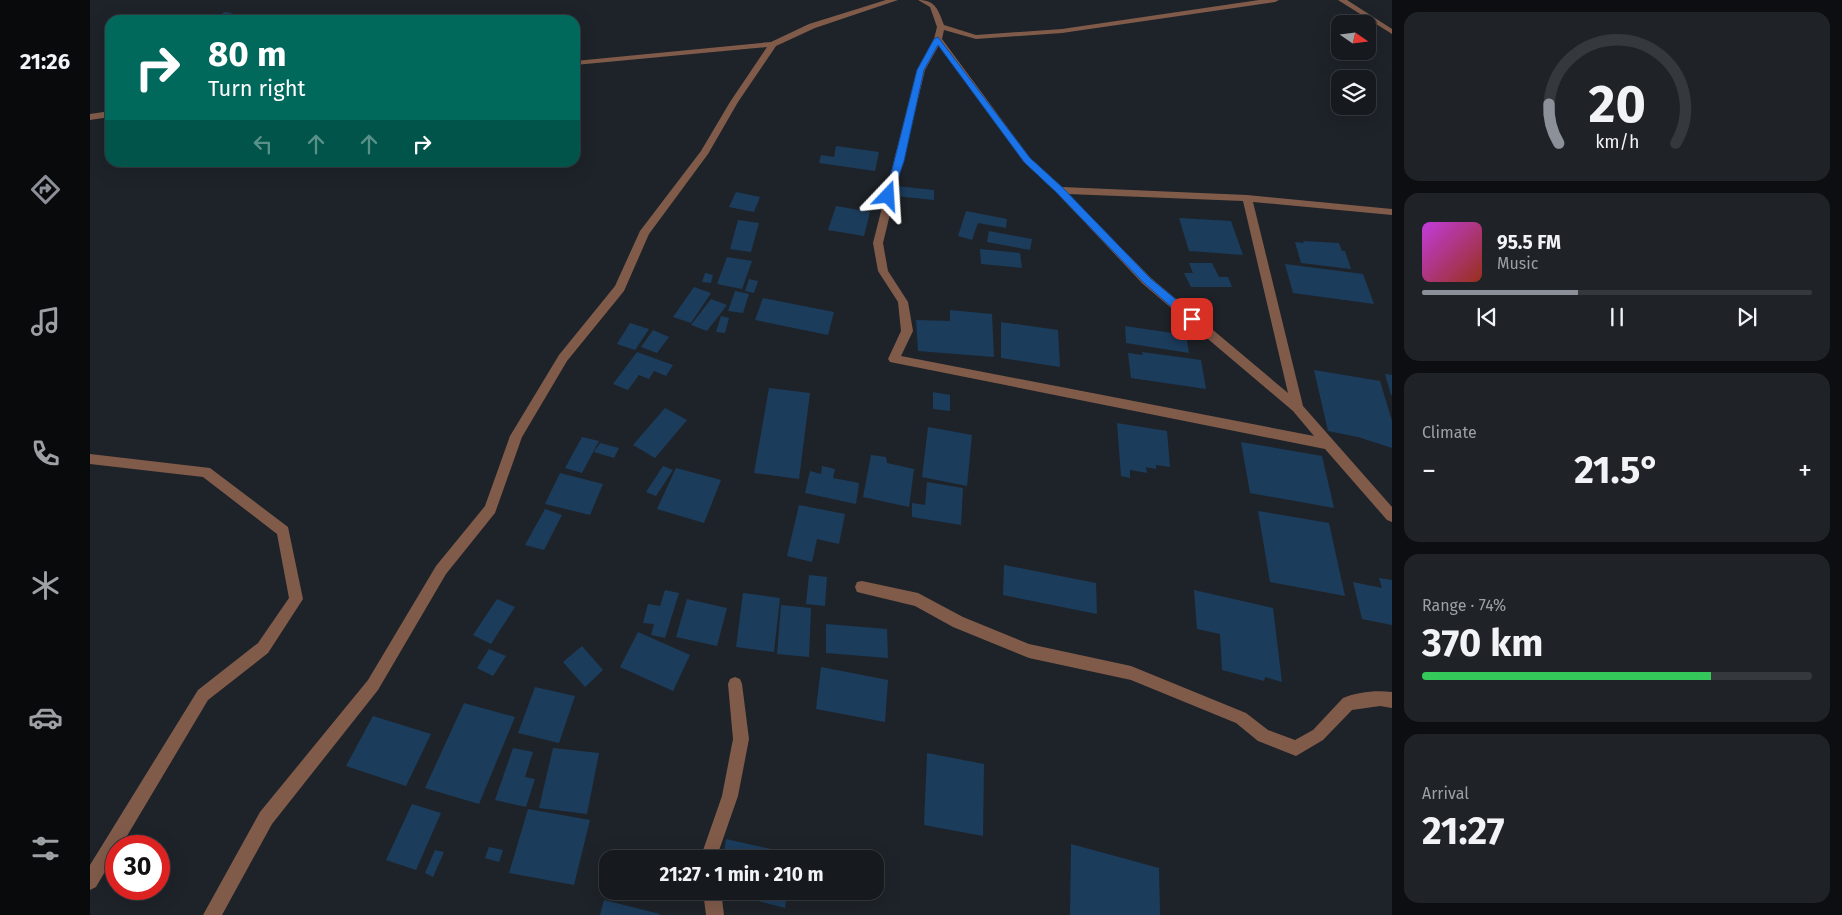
<!DOCTYPE html>
<meta charset="utf-8">
<style>
body{margin:0;font-family:"Fira Sans",sans-serif;background:#1f2328;color:#f1f3f6;height:100vh;display:flex;flex-direction:column;font-size:19px;white-space:nowrap}
*{box-sizing:border-box;margin:0}
p{font-size:16px;color:#9ea1a4}
.icon{flex:none;width:28px;height:28px;fill:none;stroke:currentColor;stroke-width:2;stroke-linecap:round;stroke-linejoin:round}
.map{position:relative;flex:1;overflow:hidden}
.drawer{display:flex;flex-direction:column;gap:12px;padding:12px;background:#0c0e11;width:450px}
.drawer>*{flex:none}
.top-card{position:absolute;left:15px;top:15px;width:475px;height:152px;border-radius:15px;box-shadow:0 5px 20px #0002,0 0 0 1px #35383d;background:#00695c;color:#fff;overflow:hidden}
.needle{width:32px;rotate:104deg}
.buttons{position:absolute;left:1241px;top:15px;display:grid;gap:10px}
.buttons a{display:grid;place-items:center;width:45px;height:45px;border-radius:10px;background:#161a1f;box-shadow:0 5px 20px #0002,0 0 0 1px #35383d;font-size:25px}
.speed{position:absolute;left:15px;top:835px;display:flex;gap:10px;font-size:25px;font-weight:700;text-align:center}
.speed>*{display:grid;place-content:center;width:65px;height:65px;border-radius:50%;background:#161a1f;box-shadow:0 5px 20px #0002,0 0 0 1px #35383d;line-height:1}
.speed .limit{border:8px solid #d22;background:#fff;color:#111}
.pin{position:absolute;display:grid;place-items:center;width:42px;height:42px;color:#fff;margin:-21px;border-radius:10px;box-shadow:0 2px 8px #0006}
.me{position:absolute;width:55px;margin:-28px;rotate:20deg;stroke-linejoin:round;filter:drop-shadow(0 0 4px #0008)}
.turn{display:flex;align-items:center;gap:18px;height:105px;padding:0 20px;font-size:22px}
.turn .icon{width:65px;height:65px;stroke-width:2.5}
.turn b{display:block;font-size:35px;line-height:42px}
.lanes{display:flex;align-items:center;height:48px;padding:0 20px;background:#0003;justify-content:center;gap:25px;direction:ltr}
.lanes .off{opacity:.35}
.big{font-size:38px;font-weight:700;line-height:1.1}
.drawer .card{flex:1;display:flex;flex-direction:column;justify-content:center;gap:8px;min-width:0;padding:0 18px;border-radius:15px;background:#1f2328}
.drawer .dial{align-items:center;gap:0}
.dial svg{height:130px;overflow:visible;fill:none;stroke:#35383d;stroke-width:7;stroke-linecap:round;text-anchor:middle}
.dial text{fill:#f1f3f6;stroke:none}
.song{display:flex;align-items:center;gap:15px}
.cover{width:60px;height:60px;border-radius:8px;background:linear-gradient(135deg,hsl(290 70% 55%),hsl(10 70% 35%))}
.played{height:5px;border-radius:2px;background:linear-gradient(90deg,#8c9099 40%,#35383d 40%)}
.keys{display:flex;justify-content:space-around;direction:ltr}
.heat{display:flex;justify-content:space-between;align-items:center;font-size:28px;direction:ltr}
.charge{height:8px;border-radius:4px;background:linear-gradient(90deg,#34c759 74%,#35383d 0)}
.trip{position:absolute;left:509px;top:850px;width:285px;height:50px;border-radius:15px;background:#161a1f;box-shadow:0 5px 20px #0002,0 0 0 1px #35383d;font-weight:700;line-height:50px;text-align:center}
main{display:flex;flex:1;min-height:0}
.menu{display:flex;flex-direction:column;width:90px;justify-content:space-around;align-items:center;background:#090a0c;color:#9ea1a4}
.menu .icon{width:35px;height:35px}
.menu .current{color:#8c9099}
.menu b{font-size:22px;color:#f1f3f6}
.map>svg:first-child{display:block}
.building{fill:#1c3c5c}
.lines{fill:none;stroke-linecap:round;stroke-linejoin:round}
.lane{fill:#815b4a;fill-rule:evenodd}
.street{fill:#815b4a;fill-rule:evenodd}
.route{fill:#1a73e8;stroke:#114b97}
</style>
<main>
<nav class="menu">
<b>21:26</b>
<svg class="icon current" aria-label="directions" viewBox="0 0 24 24"><path d="M12 3l9 9-9 9-9-9zM9 14v-3h6M13 9l2 2-2 2"/></svg>
<svg class="icon" aria-label="music" viewBox="0 0 24 24"><path d="M9 18V5l10-2v13"/><circle cx="6" cy="18" r="3"/><circle cx="16" cy="16" r="3"/></svg>
<svg class="icon" aria-label="phone" viewBox="0 0 24 24"><path d="M5 4h4l2 5-3 2q2 4 5 5l2-3 5 2v4C11 20 4 13 5 4z"/></svg>
<svg class="icon" aria-label="climate" viewBox="0 0 24 24"><path d="M12 3v18M4 7l16 10M4 17L20 7"/></svg>
<svg class="icon" aria-label="car" viewBox="0 0 24 24"><path d="M5 17H2v-5l4-1 3-4h7l3 4 3 1v5h-3M9 17h6M6 11h13"/><circle cx="7" cy="17" r="2"/><circle cx="17" cy="17" r="2"/></svg>
<svg class="icon" aria-label="filters" viewBox="0 0 24 24"><path d="M4 7h16M4 17h16"/><circle cx="9" cy="7" r="2"/><circle cx="15" cy="17" r="2"/></svg>
</nav>
<div class="map">
<svg width="1302" height="915" viewBox="0 0 1302 915">
<rect width="100%" height="100%" fill="#1e2329"/>
<g class="building">
<polygon points="134,12 142,13 134,20 127,18"/>
<polygon points="746,146 789,152 785,171 729,163 731,155 744,157"/>
<polygon points="806,186 844,190 844,200 805,196"/>
<polygon points="646,192 670,197 664,212 639,207"/>
<polygon points="746,206 780,212 774,236 738,230"/>
<polygon points="876,211 917,219 916,228 888,223 882,240 868,236"/>
<polygon points="1089,218 1141,221 1153,255 1099,251"/>
<polygon points="648,220 669,223 661,252 640,249"/>
<polygon points="899,231 942,239 940,250 897,242"/>
<polygon points="1213,241 1249,243 1252,251 1255,251 1261,269 1211,263 1205,242 1214,243"/>
<polygon points="890,249 930,253 932,268 891,264"/>
<polygon points="637,257 662,261 652,289 627,284"/>
<polygon points="1099,263 1122,263 1129,277 1138,277 1142,287 1101,287 1094,273 1103,273"/>
<polygon points="1195,264 1273,274 1284,304 1203,293"/>
<polygon points="615,273 623,275 621,283 612,282"/>
<polygon points="659,279 668,281 664,293 655,291"/>
<polygon points="604,287 621,293 601,323 583,317"/>
<polygon points="645,291 659,294 653,313 638,311"/>
<polygon points="673,298 744,312 738,335 665,320"/>
<polygon points="621,299 637,305 617,331 601,325"/>
<polygon points="860,310 902,314 904,357 828,351 826,320 860,321"/>
<polygon points="631,316 639,318 635,333 626,332"/>
<polygon points="911,322 968,330 970,367 911,358"/>
<polygon points="540,323 559,329 545,350 527,344"/>
<polygon points="1035,326 1096,335 1099,353 1036,343"/>
<polygon points="563,330 579,337 567,353 551,347"/>
<polygon points="547,352 583,365 576,376 564,371 559,379 549,375 538,390 523,384"/>
<polygon points="1052,352 1111,360 1116,389 1041,378 1038,353 1053,355"/>
<polygon points="1224,370 1290,381 1302,421 1302,448 1268,437 1238,431"/>
<polygon points="1295,374 1302,375 1302,395 1301,395"/>
<polygon points="679,388 720,393 709,479 664,473"/>
<polygon points="843,392 860,395 860,411 843,409"/>
<polygon points="575,408 597,420 565,458 543,445"/>
<polygon points="1027,423 1077,431 1080,467 1066,465 1066,469 1056,467 1057,473 1040,470 1040,478 1031,476"/>
<polygon points="838,427 882,435 877,486 832,477"/>
<polygon points="492,437 509,441 492,473 475,468"/>
<polygon points="1151,442 1232,456 1244,508 1160,493"/>
<polygon points="510,443 529,448 524,458 504,452"/>
<polygon points="781,455 796,457 797,463 824,469 819,507 773,497"/>
<polygon points="573,466 583,470 566,496 556,492"/>
<polygon points="732,466 745,469 743,478 769,483 766,504 715,493 720,471 731,474"/>
<polygon points="586,468 631,480 614,523 567,509"/>
<polygon points="470,473 513,484 500,515 455,504"/>
<polygon points="837,482 873,488 871,525 822,517 822,503 835,505"/>
<polygon points="709,505 755,514 749,544 727,539 722,562 697,556"/>
<polygon points="455,509 472,515 454,550 435,545"/>
<polygon points="1168,511 1239,523 1255,596 1180,582"/>
<polygon points="914,565 1006,583 1007,614 913,595"/>
<polygon points="719,575 737,577 735,606 716,604"/>
<polygon points="1289,578 1302,580 1302,625 1272,619 1263,582 1292,588"/>
<polygon points="575,590 589,593 575,638 561,635 564,624 553,623 558,604 570,606"/>
<polygon points="1104,590 1183,608 1192,682 1175,677 1174,681 1132,670 1130,634 1107,629"/>
<polygon points="653,593 690,598 684,652 646,647"/>
<polygon points="407,599 425,607 401,644 383,635"/>
<polygon points="597,599 637,608 627,646 586,637"/>
<polygon points="691,605 721,608 719,657 687,654"/>
<polygon points="736,624 797,629 798,658 736,653"/>
<polygon points="548,632 600,655 583,691 530,667"/>
<polygon points="492,646 513,670 495,687 473,662"/>
<polygon points="399,649 416,656 403,676 387,668"/>
<polygon points="731,667 798,680 795,722 726,709"/>
<polygon points="445,687 485,696 469,743 428,733"/>
<polygon points="374,703 425,717 389,804 335,788"/>
<polygon points="283,716 341,734 316,786 256,766"/>
<polygon points="423,748 443,752 435,777 445,779 436,807 405,800"/>
<polygon points="463,748 509,753 497,814 449,808"/>
<polygon points="837,753 894,764 893,836 834,825"/>
<polygon points="322,804 351,813 326,870 296,860"/>
<polygon points="438,809 500,820 484,885 419,873"/>
<polygon points="636,839 703,854 702,859 633,859"/>
<polygon points="981,844 1069,868 1070,915 980,915"/>
<polygon points="399,847 413,850 409,862 395,858"/>
<polygon points="345,850 354,852 343,877 335,873"/>
<polygon points="630,891 697,891 695,908"/>
<polygon points="514,900 570,914 570,915 510,915"/>
</g>
<g class="lines">
<polygon class="lane" points="0,454 120,468 198,527 213,599 178,653 118,700 31,846 26,846 26,853 6,887 0,890 0,865 108,690 168,643 199,598 187,534 113,477 0,464"/>
<g class="street">
<polygon points="796,0 808,0 725,28 686,46 648,102 618,154 559,234 534,291 477,361 432,437 405,513 356,574 288,690 182,824 132,915 113,915 170,812 278,680 346,566 395,506 420,436 469,355 525,286 550,231 611,151 640,102 677,47 485,65 485,61 681,42 719,24"/>
<path d="M828,0C846,0 848,10 854,25L886,35L972,29L1169,0H1189L1185,2L972,33L886,39L854,30L852,39L940,158L972,187L1157,195L1302,209V215L1163,202L1213,406L1302,507V522L1297,520L1235,449L800,362L798,359L811,331L808,302L788,271L783,243L827,70L844,39L847,27L840,7ZM849,45L934,162L966,192L1053,284L1203,411L1224,436L811,356L823,331L818,302L798,271L793,243L835,70ZM978,194L1153,201L1198,393L1061,278Z"/>
<polygon points="1248,0 1257,0 1302,29 1302,34"/>
<polygon points="20,111 20,117 0,120 0,114"/>
<path d="M772,581L828,593L873,617L939,644L1041,666L1156,713L1178,730L1205,740L1223,730L1253,698C1267,692 1286,690 1302,692V708L1290,706L1262,710L1233,740L1206,756L1168,741L1146,723L1041,680L939,658L863,627L825,606L767,592L765,587L767,582Z"/>
<polygon points="645,677 650,679 652,684 659,739 648,796 626,859 610,859 632,796 643,739 638,684 640,679"/>
<polygon points="613,891 631,891 634,915 616,915"/>
</g>
</g>
<polygon class="route" points="848,37 940,158 973,188 1061,279 1106,316 1106,322 1099,322 1054,283 966,192 934,162 848,45 834,70 814,161 802,196 795,198 827,70 844,39"/>
</svg>
<div class="buttons">
<a><svg class="needle" viewBox="-14 -14 28 28"><path d="M0-13l5 13h-10z" fill="#e53935"/><path d="M0 13l5-13h-10z" fill="#9ea1a4"/></svg></a>
<a><svg class="icon" aria-label="layers" viewBox="0 0 24 24"><path d="M12 4l9 5-9 5-9-5zM3 14l9 5 9-5"/></svg></a>
</div>
<div class="speed"><div class="limit">30</div></div>
<div class="pin" style="left:1102px;top:319px;background:#d93025"><svg class="icon" aria-label="arrive" viewBox="0 0 24 24"><path d="M6 21V4h12l-3 4 3 4H6"/></svg></div>
<svg class="me" style="left:798px;top:196px" viewBox="-20 -20 40 40"><path d="M0-17L14 15 0 8-14 15z" fill="#1a73e8" stroke="#fff" stroke-width="4"/></svg>
<div class="trip">21:27 · 1 min · 210 m</div>
<div class="top-card">
<div class="turn"><svg class="icon" aria-label="right" viewBox="0 0 24 24"><path d="M7 20v-9h11M14 6l5 5-5 5"/></svg><div><b>80 m</b>Turn right</div></div>
<div class="lanes"><svg class="icon off" aria-label="left" viewBox="0 0 24 24"><path d="M17 20v-9H6M10 6l-5 5 5 5"/></svg><svg class="icon off" aria-label="ahead" viewBox="0 0 24 24"><path d="M12 20V5M6 11l6-6 6 6"/></svg><svg class="icon off" aria-label="ahead" viewBox="0 0 24 24"><path d="M12 20V5M6 11l6-6 6 6"/></svg><svg class="icon" aria-label="right" viewBox="0 0 24 24"><path d="M7 20v-9h11M14 6l5 5-5 5"/></svg></div>
</div>
</div>
<section class="drawer">
<div class="card dial"><svg viewBox="0 0 100 80">
<path d="M14 69A42 42 0 1 1 86 69"/>
<path d="M14 69A42 42 0 0 1 8 45" stroke="#8c9099"/>
<text x="50" y="56" font-size="32" font-weight="700">20</text>
<text x="50" y="72" font-size="11">km/h</text>
</svg></div>
<div class="card">
<div class="song"><i class="cover"></i><div><b>95.5 FM</b><p>Music</p></div></div>
<div class="played"></div>
<div class="keys"><svg class="icon" aria-label="previous" viewBox="0 0 24 24"><path d="M18 5L8 12l10 7zM5 5v14"/></svg><svg class="icon" aria-label="pause" viewBox="0 0 24 24"><path d="M8 5v14M16 5v14"/></svg><svg class="icon" aria-label="next" viewBox="0 0 24 24"><path d="M6 5l10 7-10 7zM19 5v14"/></svg></div>
</div>
<div class="card"><p>Climate</p>
<div class="heat"><a>−</a><b class="big">21.5°</b><a>+</a></div>
</div>
<div class="card"><p>Range · 74%</p><b class="big">370 km</b><div class="charge"></div></div>
<div class="card"><p>Arrival</p><b class="big">21:27</b></div>
</section>
</main>
